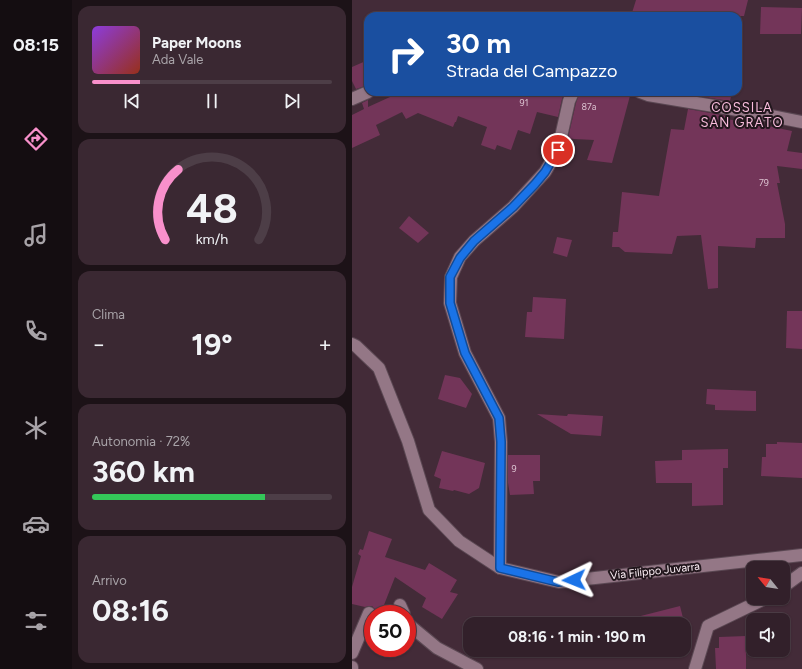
<!DOCTYPE html>
<html lang="it">
<meta charset="utf-8">
<style>
body{margin:0;font-family:Figtree,sans-serif;background:#3a2832;color:#f1f3f6;height:100vh;display:flex;flex-direction:column;font-size:15px;white-space:nowrap}
*{box-sizing:border-box;margin:0}
p{font-size:13px;color:#a8a3a8}
.icon{flex:none;width:22px;height:22px;fill:none;stroke:currentColor;stroke-width:2;stroke-linecap:round;stroke-linejoin:round}
.map{position:relative;flex:1;overflow:hidden}
.side{display:flex;flex-direction:column;gap:6px;padding:6px;background:#1c1217;width:280px}
.side>*{flex:none}
.top-card{position:absolute;left:12px;top:12px;width:378px;height:84px;border-radius:12px;box-shadow:0 1px 3px #0004,0 0 0 1px #4d3e47;background:#1a4fa0;color:#fff;overflow:hidden}
.needle{width:26px;rotate:300deg}
.controls{position:absolute;left:394px;top:561px;display:grid;gap:8px}
.controls a{display:grid;place-items:center;width:44px;height:44px;border-radius:8px;background:#32202a;box-shadow:0 1px 3px #0004,0 0 0 1px #4d3e47;font-size:20px}
.speed{position:absolute;left:12px;top:605px;display:flex;gap:8px;font-size:20px;font-weight:700;text-align:center}
.speed>*{display:grid;place-content:center;width:52px;height:52px;border-radius:50%;background:#32202a;box-shadow:0 1px 3px #0004,0 0 0 1px #4d3e47;line-height:1}
.speed .limit{border:6px solid #d22;background:#fff;color:#111}
.pin{position:absolute;display:grid;place-items:center;width:34px;height:34px;color:#fff;margin:-17px;border:2px solid #fff;border-radius:50%;box-shadow:0 1px 4px #0007}
.me{position:absolute;width:44px;margin:-22px;rotate:268deg;stroke-linejoin:round;filter:drop-shadow(0 0 3px #0008)}
.turn{display:flex;align-items:center;gap:14px;height:84px;padding:0 16px;font-size:18px}
.turn .icon{width:52px;height:52px;stroke-width:2.5}
.turn b{display:block;font-size:28px;line-height:34px}
.big{font-size:30px;font-weight:700;line-height:1.1}
.side .tile{flex:1;display:flex;flex-direction:column;justify-content:center;gap:6px;min-width:0;padding:0 14px;border-radius:12px;background:#3a2832}
.side .dial{align-items:center;gap:0}
.dial svg{height:104px;overflow:visible;fill:none;stroke:#4d3e47;stroke-width:7;stroke-linecap:round;text-anchor:middle}
.dial text{fill:#f1f3f6;stroke:none}
.song{display:flex;align-items:center;gap:12px}
.cover{width:48px;height:48px;border-radius:6px;background:linear-gradient(135deg,hsl(270 70% 55%),hsl(10 70% 35%))}
.played{height:4px;border-radius:2px;background:linear-gradient(90deg,#f890cb 20%,#4d3e47 20%)}
.keys{display:flex;justify-content:space-around;direction:ltr}
.heat{display:flex;justify-content:space-between;align-items:center;font-size:22px;direction:ltr}
.charge{height:6px;border-radius:3px;background:linear-gradient(90deg,#34c759 72%,#4d3e47 0)}
.trip{position:absolute;left:111px;top:617px;width:228px;height:40px;border-radius:12px;background:#32202a;box-shadow:0 1px 3px #0004,0 0 0 1px #4d3e47;font-weight:700;line-height:40px;text-align:center}
main{display:flex;flex:1;min-height:0}
.tabs{display:flex;flex-direction:column;width:72px;justify-content:space-around;align-items:center;background:#140d11;color:#a8a3a8}
.tabs .icon{width:28px;height:28px}
.tabs .on{color:#f890cb}
.tabs b{font-size:18px;color:#f1f3f6}
.map>svg:first-child{display:block}
.building{fill:#733559}
.lines{fill:none;stroke-linecap:round;stroke-linejoin:round}
.minor-casing{stroke:#5b4853;stroke-width:14}
.secondary-casing{stroke:#5b4853;stroke-width:14}
.minor{stroke:#947786;stroke-width:12}
.secondary{stroke:#947786;stroke-width:12}
.route-casing{stroke:#114b97;stroke-width:10}
.route{stroke:#1a73e8;stroke-width:7}
.labels{text-anchor:middle;dominant-baseline:central;stroke-width:4;stroke-linejoin:round;paint-order:stroke}
.number-label{font-size:9px;fill:#dbc2d0}
.street-label{font-size:11px;fill:#fef1f7;stroke:#22171d}
.quarter-label{font-size:13px;letter-spacing:1px;fill:#f8bcdc;stroke:#22171d}
</style>
<main>
<nav class="tabs">
<b>08:15</b>
<svg class="icon on" aria-label="directions" viewBox="0 0 24 24"><path d="M12 3l9 9-9 9-9-9zM9 14v-3h6M13 9l2 2-2 2"/></svg>
<svg class="icon" aria-label="music" viewBox="0 0 24 24"><path d="M9 18V5l10-2v13"/><circle cx="6" cy="18" r="3"/><circle cx="16" cy="16" r="3"/></svg>
<svg class="icon" aria-label="phone" viewBox="0 0 24 24"><path d="M5 4h4l2 5-3 2q2 4 5 5l2-3 5 2v4C11 20 4 13 5 4z"/></svg>
<svg class="icon" aria-label="climate" viewBox="0 0 24 24"><path d="M12 3v18M4 7l16 10M4 17L20 7"/></svg>
<svg class="icon" aria-label="car" viewBox="0 0 24 24"><path d="M5 17H2v-5l4-1 3-4h7l3 4 3 1v5h-3M9 17h6M6 11h13"/><circle cx="7" cy="17" r="2"/><circle cx="17" cy="17" r="2"/></svg>
<svg class="icon" aria-label="filters" viewBox="0 0 24 24"><path d="M4 7h16M4 17h16"/><circle cx="9" cy="7" r="2"/><circle cx="15" cy="17" r="2"/></svg>
</nav>
<section class="side">
<div class="tile">
<div class="song"><i class="cover"></i><div><b>Paper Moons</b><p>Ada Vale</p></div></div>
<div class="played"></div>
<div class="keys"><svg class="icon" aria-label="previous" viewBox="0 0 24 24"><path d="M18 5L8 12l10 7zM5 5v14"/></svg><svg class="icon" aria-label="pause" viewBox="0 0 24 24"><path d="M8 5v14M16 5v14"/></svg><svg class="icon" aria-label="next" viewBox="0 0 24 24"><path d="M6 5l10 7-10 7zM19 5v14"/></svg></div>
</div>
<div class="tile dial"><svg viewBox="0 0 100 80">
<path d="M14 69A42 42 0 1 1 86 69"/>
<path d="M14 69A42 42 0 0 1 24 15" stroke="#f890cb"/>
<text x="50" y="56" font-size="32" font-weight="700">48</text>
<text x="50" y="72" font-size="11">km/h</text>
</svg></div>
<div class="tile"><p>Clima</p>
<div class="heat"><a>−</a><b class="big">19°</b><a>+</a></div>
</div>
<div class="tile"><p>Autonomia · 72%</p><b class="big">360 km</b><div class="charge"></div></div>
<div class="tile"><p>Arrivo</p><b class="big">08:16</b></div>
</section>
<div class="map">
<svg width="450" height="669" viewBox="0 0 450 669">
<rect width="100%" height="100%" fill="#432b38"/>
<g class="building">
<polygon points="284,0 396,0 392,16 279,16"/>
<polygon points="409,7 450,8 449,34 408,34"/>
<polygon points="16,60 16,85 4,89 0,81 0,67"/>
<polygon points="49,92 213,92 210,99 206,117 185,112 178,134 166,130 159,150 145,145 143,150 129,145 135,127 106,116 104,122 103,122 101,127 66,113 54,119 50,112 24,125 28,135 0,148 0,115 12,109 10,103 16,100 16,107"/>
<polygon points="228,92 279,92 260,163 235,160 242,140 222,139 216,138 224,103"/>
<polygon points="340,92 380,92 378,101 339,95"/>
<polygon points="336,109 375,116 374,119 416,126 440,131 435,151 450,153 450,169 425,166 428,183 425,183 433,224 433,238 404,238 403,248 366,246 366,288 356,289 349,235 325,236 320,254 273,252 267,247 260,247 261,232 266,232 270,192 307,196 319,129 332,130"/>
<polygon points="57,216 77,233 66,243 47,228"/>
<polygon points="205,237 220,240 215,257 201,253"/>
<polygon points="181,297 214,299 212,339 173,337 175,312 180,312"/>
<polygon points="435,311 450,311 450,349 434,348"/>
<polygon points="93,375 108,378 120,394 114,408 86,399"/>
<polygon points="355,389 404,391 404,411 363,410 363,405 354,404"/>
<polygon points="185,414 215,416 216,414 251,416 249,436 219,434"/>
<polygon points="425,442 450,443 450,478 409,476 410,457 414,457 414,444 425,444"/>
<polygon points="376,449 376,468 371,468 371,505 340,506 340,483 304,483 303,461 330,460 330,450"/>
<polygon points="90,451 133,463 127,488 117,494 102,490 101,491 87,488 89,479 82,476"/>
<polygon points="156,455 188,455 188,481 181,481 182,494 158,495 156,483"/>
<polygon points="17,531 40,539 33,557 73,570 77,563 105,580 98,592 106,594 90,619 70,607 74,598 43,577 30,610 23,609 20,606 16,606 13,607 0,604 0,587 9,556 6,554 8,549 11,550"/>
<polygon points="328,606 332,622 324,624 278,624 277,619"/>
<polygon points="394,636 394,669 364,669 363,648 367,648 367,637"/>
</g>
<g class="lines">
<defs>
<g id="minor">
<polyline points="288,92 296,95 404,113 450,122"/>
<polyline points="0,99 16,92"/>
<polyline points="148,568 149,442 147,418 113,353 98,303 99,277 108,257 122,241 161,207 193,172 206,150 217,101 221,92"/>
<polyline points="431,587 450,573"/>
<polyline points="48,605 52,614"/>
<polyline points="55,621 56,624 85,648 121,667 125,669"/>
<polyline points="0,653 17,613"/>
<polyline points="0,667 0,669"/>
<polyline points="343,669 356,626 414,598"/>
</g>
<polyline id="secondary" points="0,344 4,346 27,368 56,441 77,510 107,541 148,568 207,582 450,555"/>
</defs>
<use href="#minor" class="minor-casing"/>
<use href="#secondary" class="secondary-casing"/>
<use href="#minor" class="minor"/>
<use href="#secondary" class="secondary"/>
</g>
<g class="lines">
<defs>
<polyline id="route" points="206,150 193,172 183,184 161,207 122,241 108,258 98,277 98,303 113,353 147,418 149,442 148,568 206,582 222,580"/>
</defs>
<use href="#route" class="route-casing"/>
<use href="#route" class="route"/>
</g>
<g class="labels">
<g class="number-label">
<text x="172" y="102">91</text>
<text x="237" y="106">87a</text>
<text x="412" y="182">79</text>
<text x="162" y="468">9</text>
</g>
<g class="street-label">
<text transform="translate(303 571) rotate(-6)">Via Filippo Juvarra</text>
</g>
<g class="quarter-label">
<text x="390" y="107">COSSILA<tspan x="390" dy="15">SAN GRATO</tspan></text>
</g>
</g>
</svg>
<div class="controls">
<a><svg class="needle" viewBox="-14 -14 28 28"><path d="M0-13l5 13h-10z" fill="#e53935"/><path d="M0 13l5-13h-10z" fill="#a8a3a8"/></svg></a>
<a><svg class="icon" aria-label="sound" viewBox="0 0 24 24"><path d="M4 9h4l5-4v14l-5-4H4zM17 9q2 3 0 6"/></svg></a>
</div>
<div class="speed"><div class="limit">50</div></div>
<div class="pin" style="left:206px;top:150px;background:#d93025"><svg class="icon" aria-label="arrive" viewBox="0 0 24 24"><path d="M6 21V4h12l-3 4 3 4H6"/></svg></div>
<svg class="me" style="left:222px;top:580px" viewBox="-20 -20 40 40"><path d="M0-17L14 15 0 8-14 15z" fill="#1a73e8" stroke="#fff" stroke-width="4"/></svg>
<div class="trip">08:16 · 1 min · 190 m</div>
<div class="top-card">
<div class="turn"><svg class="icon" aria-label="right" viewBox="0 0 24 24"><path d="M7 20v-9h11M14 6l5 5-5 5"/></svg><div><b>30 m</b>Strada del Campazzo</div></div>
</div>
</div>
</main>
